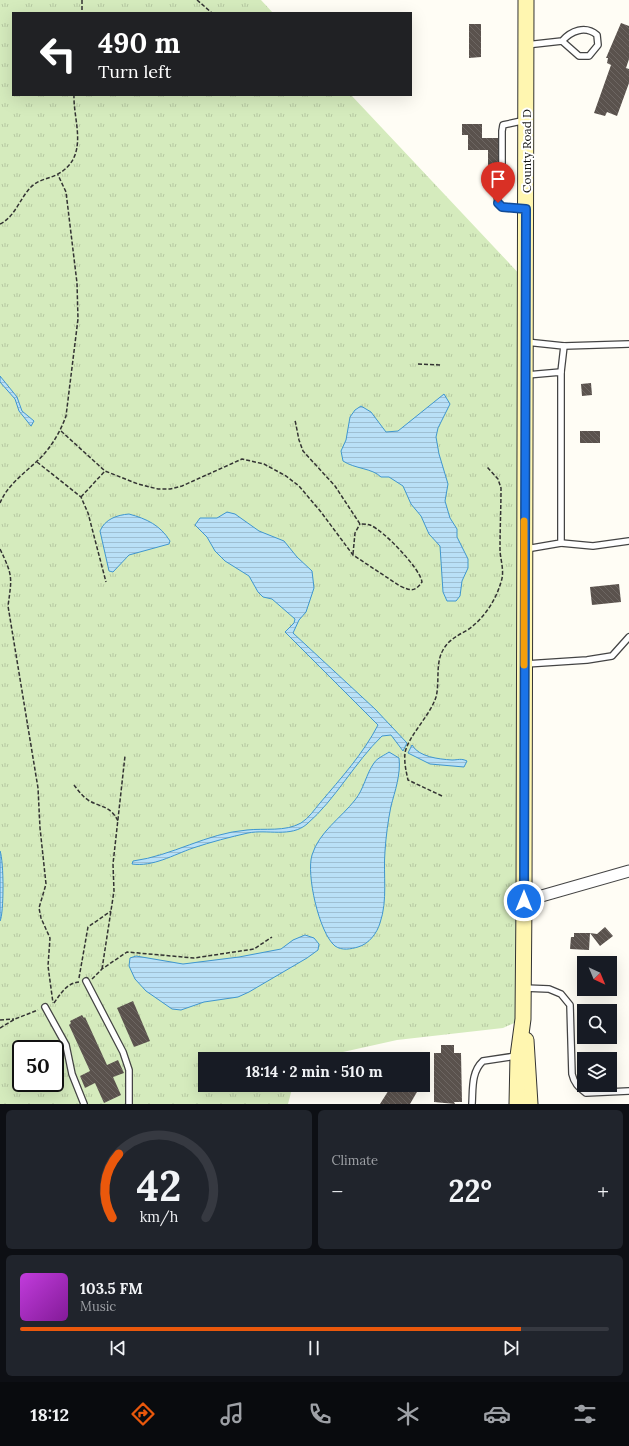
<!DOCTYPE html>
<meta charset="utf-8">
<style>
body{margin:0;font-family:Lora,serif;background:#20242c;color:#f1f3f6;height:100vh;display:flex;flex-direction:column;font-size:15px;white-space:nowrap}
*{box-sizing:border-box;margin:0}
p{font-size:13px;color:#9ea1a6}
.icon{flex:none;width:22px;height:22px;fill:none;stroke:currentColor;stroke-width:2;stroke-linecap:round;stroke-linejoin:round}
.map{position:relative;height:1104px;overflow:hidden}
.drawer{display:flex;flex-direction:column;gap:6px;padding:6px;background:#0d0f14;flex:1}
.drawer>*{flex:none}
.hud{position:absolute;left:12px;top:12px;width:400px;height:84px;border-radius:0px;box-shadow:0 4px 16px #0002;background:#202124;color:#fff;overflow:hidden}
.needle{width:26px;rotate:136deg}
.tools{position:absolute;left:577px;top:956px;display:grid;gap:8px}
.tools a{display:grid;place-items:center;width:40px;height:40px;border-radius:0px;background:#171b24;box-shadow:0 4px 16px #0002;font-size:20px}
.speed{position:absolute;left:12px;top:1040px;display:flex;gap:8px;font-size:20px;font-weight:700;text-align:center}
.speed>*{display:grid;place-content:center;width:52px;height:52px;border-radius:50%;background:#171b24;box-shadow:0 4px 16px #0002;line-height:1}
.speed .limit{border:2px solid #111;border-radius:6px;background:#fff;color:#111}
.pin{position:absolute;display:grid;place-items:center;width:34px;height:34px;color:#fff;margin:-41px -17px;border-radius:50% 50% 50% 0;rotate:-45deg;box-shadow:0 0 4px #0007}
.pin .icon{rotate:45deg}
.me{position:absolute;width:44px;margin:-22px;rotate:0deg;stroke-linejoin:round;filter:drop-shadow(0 0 3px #0008)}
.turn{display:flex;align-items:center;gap:14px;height:84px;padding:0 20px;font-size:18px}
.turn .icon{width:52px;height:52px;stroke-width:2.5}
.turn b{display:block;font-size:28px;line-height:34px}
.big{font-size:30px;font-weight:800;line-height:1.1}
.drawer .tile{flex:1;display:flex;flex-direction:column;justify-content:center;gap:6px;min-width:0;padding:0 14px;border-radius:6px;background:#20242c}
.drawer .dial{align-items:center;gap:0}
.dial svg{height:104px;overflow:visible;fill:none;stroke:#363941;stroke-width:7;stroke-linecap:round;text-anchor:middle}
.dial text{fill:#f1f3f6;stroke:none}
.song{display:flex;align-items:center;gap:12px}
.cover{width:48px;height:48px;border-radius:6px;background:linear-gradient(135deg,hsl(290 70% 55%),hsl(290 70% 35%))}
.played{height:4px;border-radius:2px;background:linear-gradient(90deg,#ea580c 85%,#363941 85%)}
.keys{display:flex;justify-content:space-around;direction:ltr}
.heat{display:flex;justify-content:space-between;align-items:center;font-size:22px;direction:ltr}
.drawer .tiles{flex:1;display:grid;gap:6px;grid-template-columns:1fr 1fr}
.tile:last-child{grid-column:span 2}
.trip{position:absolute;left:198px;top:1052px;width:232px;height:40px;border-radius:0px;background:#171b24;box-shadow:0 4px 16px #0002;font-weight:800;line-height:40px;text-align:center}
.tab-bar{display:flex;height:64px;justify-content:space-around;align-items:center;background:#090b0e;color:#9ea1a6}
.tab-bar .icon{width:28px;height:28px}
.tab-bar .on{color:#ea580c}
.tab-bar b{font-size:18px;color:#f1f3f6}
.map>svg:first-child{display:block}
.grass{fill:url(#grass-tufts);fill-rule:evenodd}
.water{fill:url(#water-rules);stroke:#3f96cf}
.building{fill:url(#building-back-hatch)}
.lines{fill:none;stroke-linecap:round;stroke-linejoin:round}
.service-casing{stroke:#444;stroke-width:8}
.minor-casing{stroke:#444;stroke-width:13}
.secondary-casing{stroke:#333;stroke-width:17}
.path{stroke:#333;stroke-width:1.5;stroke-dasharray:4 2;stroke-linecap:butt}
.service{stroke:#fff;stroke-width:5.5}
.minor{stroke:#fff;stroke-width:11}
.secondary{stroke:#fff6b0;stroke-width:15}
.route-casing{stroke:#114b97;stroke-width:10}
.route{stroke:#1a73e8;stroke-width:7}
.slow{stroke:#f59e0b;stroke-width:7}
.labels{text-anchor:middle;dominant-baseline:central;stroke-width:4;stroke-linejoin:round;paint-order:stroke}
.street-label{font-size:12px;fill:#111;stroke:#fff}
</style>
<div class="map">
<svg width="629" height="1104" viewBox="0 0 629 1104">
<defs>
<pattern id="grass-tufts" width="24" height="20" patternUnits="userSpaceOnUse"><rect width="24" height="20" fill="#d5ebbd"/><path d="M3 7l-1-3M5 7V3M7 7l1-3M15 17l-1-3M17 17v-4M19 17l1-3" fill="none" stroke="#b6c8a1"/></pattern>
<pattern id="water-rules" width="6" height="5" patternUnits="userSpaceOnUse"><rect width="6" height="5" fill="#b9e0f7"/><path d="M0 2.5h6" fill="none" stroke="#9ebfd3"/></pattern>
<pattern id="building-back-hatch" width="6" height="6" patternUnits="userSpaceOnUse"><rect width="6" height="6" fill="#5a524d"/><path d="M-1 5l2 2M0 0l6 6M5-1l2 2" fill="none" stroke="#6d6662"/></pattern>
</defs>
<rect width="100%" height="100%" fill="#fffdf5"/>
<path class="grass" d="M0,0H261L273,13H13V95H351L525,280L523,1019L503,1028L397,1040L334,1054L325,1059H205V1085H293L288,1104H0ZM21,1049H55V1083H21Z"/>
<g class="water">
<polygon points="0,376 17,397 22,411 34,421 31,426 19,411 15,399 0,382"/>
<path d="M444,394L450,404L438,428L436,437L439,454L448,484L445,501L450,518L457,529V537L468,559V568L462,581L460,596L456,601H447L443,592L440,546L429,534L421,516L411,504L403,486L389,477H381C372,468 355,469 343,461L341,451L346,440L350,417L355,410L361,406L371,412L386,432L398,431Z"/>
<path d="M227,512L235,514L259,531L284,541L297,557L312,571L314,588L306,612L299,620L293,633L375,709L407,743L403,751L391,735L382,736C355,762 335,800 307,824C291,838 267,829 248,833C230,837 211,842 193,848C173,855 153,867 132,864L133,861C172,856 207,833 247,830C265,828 285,832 301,823C309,818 314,810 320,803C341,778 363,754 378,725L285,632L294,623L295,619L272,599L263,597L258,592L249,576L225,561L215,551L207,537L195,525L200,518H217Z"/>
<path d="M129,514C147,519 160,525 170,541L169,544L129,555L113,572L109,571L100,531C105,519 117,515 129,514Z"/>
<path d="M412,745C419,757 438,759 452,760C458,760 461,758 467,761L464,767L430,764L408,753Z"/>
<path d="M389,752L399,758C401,774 395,791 391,806C388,821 386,836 385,851C383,875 388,900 380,923C377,933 369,944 358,947C351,949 342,951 335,946C319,933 306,874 312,855C319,832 341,818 355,800C364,789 366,774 374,763C377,758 385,755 389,752Z"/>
<path d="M0,851C4,861 4,914 0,921Z"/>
<polygon points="305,935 314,938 319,944 318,950 307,958 249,992 238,997 204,1002 181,1010 172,1009 146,991 135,979 129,966 130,958 136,956 183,964 239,957 281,949 293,940"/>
</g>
<g class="building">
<polygon points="621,23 629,26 629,59 626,68 629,69 629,83 617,116 607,112 605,116 594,113 611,65 607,63 608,58 606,58"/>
<polygon points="469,24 481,24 481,57 469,58"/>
<polygon points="462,124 482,124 482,138 498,138 498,168 488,168 488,150 468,150 468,135 462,135"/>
<polygon points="591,383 592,395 582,396 581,384"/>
<rect x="580" y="431" width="20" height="12"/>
<polygon points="619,584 621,602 592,605 590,587"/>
<polygon points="605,927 613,936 600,946 590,933 597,934"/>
<polygon points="574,933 590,933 589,950 570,949 571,937 574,937"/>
<polygon points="133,1001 150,1041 134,1047 117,1008"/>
<polygon points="82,1015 84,1018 85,1017 107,1065 118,1060 124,1073 113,1077 121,1095 104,1103 95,1083 85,1088 80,1076 90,1071 69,1025 71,1023 70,1021"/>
<polygon points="441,1045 454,1045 454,1053 461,1053 462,1102 454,1102 455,1104 434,1102 434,1053 441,1053"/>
<polygon points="392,1085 421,1085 410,1104 380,1104"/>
</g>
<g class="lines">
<defs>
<g id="service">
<path d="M526,45L562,41L579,56H589L598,45L597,35C585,25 571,31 562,41"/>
<polyline points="525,209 502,207 498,203 497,196 502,170 502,131 503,125 526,120"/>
<polyline points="526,342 564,346 561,372"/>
<polyline points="564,346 629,344"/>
<polyline points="561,543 593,546 629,541"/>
<polyline points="526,549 561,543 561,372 527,375"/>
<polyline points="526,664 587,660 612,656 629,637"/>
<polyline points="86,981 123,1052 129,1070 129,1104"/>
<path d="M524,988L549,989L561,994L570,1005L572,1074C574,1083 578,1087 586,1093L629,1091"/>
<polyline points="45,1007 66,1045 72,1074 84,1104"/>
<path d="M472,1104C473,1089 471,1072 483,1061L516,1056"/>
</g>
<polyline id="minor" points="524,901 629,871"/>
<g id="secondary">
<polyline points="526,1040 530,1104"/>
<polyline points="517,1104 518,1056 523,1019 524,901 526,0"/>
</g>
</defs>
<use href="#service" class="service-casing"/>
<use href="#minor" class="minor-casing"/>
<use href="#secondary" class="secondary-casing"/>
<g class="path">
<polyline points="82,0 82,13"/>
<polyline points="197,0 212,13"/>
<path d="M0,224C15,217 20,198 31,187C39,179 49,179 58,174C90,156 73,121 74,95"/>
<polyline points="418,364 441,365"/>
<path d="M61,431L105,471L138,484L158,489H170L182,486L242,459L264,464L286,476L299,486L321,512L353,555L400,586C411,591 415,592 422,582C420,568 383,530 370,525C367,524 363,524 360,524L335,486L303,451L299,440L295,420"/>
<polyline points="37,462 81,497 88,513 106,582"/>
<polyline points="81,497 105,471"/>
<path d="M0,503C7,486 22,475 35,463C49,451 60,433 66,416L78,319L77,283L66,192L58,175"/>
<path d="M0,549C13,576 12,577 8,606L38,788L40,828L46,884L39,908L41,918L50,938L48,966L53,1003"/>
<polyline points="353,554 355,533 360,524"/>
<path d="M74,785C78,790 82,796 88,800C101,808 110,805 118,821"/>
<path d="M442,796L408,780C406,771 404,762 405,753C408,736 430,716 436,697C440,682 435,664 443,650C449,639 459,635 469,629C484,618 496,600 501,582C505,571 500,559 500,549C500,529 501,508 501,488L498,479L487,467"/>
<polyline points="102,969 114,891 113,864 125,756"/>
<polyline points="79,978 88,927 111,911"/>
<polyline points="92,979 102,969 127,952 194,958 254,949 272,937"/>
<path d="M54,1003C61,993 67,983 79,982"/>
<polyline points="0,1020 14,1019"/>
<polyline points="0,1028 15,1019 38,1010"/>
</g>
<use href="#service" class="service"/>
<use href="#minor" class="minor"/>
<use href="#secondary" class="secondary"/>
</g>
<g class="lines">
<defs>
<polyline id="route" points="498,203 502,207 526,209 524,901"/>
</defs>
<use href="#route" class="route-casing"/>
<use href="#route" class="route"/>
<polyline class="slow" points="524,665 524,521"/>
</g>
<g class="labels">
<g class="street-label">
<text transform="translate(526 151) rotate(-90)">County Road D</text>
</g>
</g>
</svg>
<div class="tools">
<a><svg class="needle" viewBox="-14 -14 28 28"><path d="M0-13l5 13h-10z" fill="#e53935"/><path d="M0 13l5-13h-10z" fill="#9ea1a6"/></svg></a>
<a><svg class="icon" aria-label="search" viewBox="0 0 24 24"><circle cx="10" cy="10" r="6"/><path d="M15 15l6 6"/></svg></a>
<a><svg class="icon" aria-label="layers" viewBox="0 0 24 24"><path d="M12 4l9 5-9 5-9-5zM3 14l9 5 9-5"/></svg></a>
</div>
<div class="speed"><div class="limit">50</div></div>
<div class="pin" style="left:498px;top:203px;background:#d93025"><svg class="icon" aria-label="arrive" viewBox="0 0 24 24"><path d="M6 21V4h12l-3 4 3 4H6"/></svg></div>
<svg class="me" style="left:524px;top:901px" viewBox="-20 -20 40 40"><circle r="17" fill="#1a73e8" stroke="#fff" stroke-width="3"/><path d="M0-11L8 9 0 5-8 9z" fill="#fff"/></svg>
<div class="trip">18:14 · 2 min · 510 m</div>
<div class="hud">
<div class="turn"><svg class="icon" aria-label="left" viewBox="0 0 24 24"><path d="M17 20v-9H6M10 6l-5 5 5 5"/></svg><div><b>490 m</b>Turn left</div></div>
</div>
</div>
<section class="drawer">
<div class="tiles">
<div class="tile dial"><svg viewBox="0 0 100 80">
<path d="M14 69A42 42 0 1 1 86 69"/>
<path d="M14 69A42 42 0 0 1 19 20" stroke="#ea580c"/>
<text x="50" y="56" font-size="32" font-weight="700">42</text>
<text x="50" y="72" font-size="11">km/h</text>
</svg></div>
<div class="tile"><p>Climate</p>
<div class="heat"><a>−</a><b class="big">22°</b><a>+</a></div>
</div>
<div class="tile">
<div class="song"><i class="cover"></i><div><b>103.5 FM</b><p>Music</p></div></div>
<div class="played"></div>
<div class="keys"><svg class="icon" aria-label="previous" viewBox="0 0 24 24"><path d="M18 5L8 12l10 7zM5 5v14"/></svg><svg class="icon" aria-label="pause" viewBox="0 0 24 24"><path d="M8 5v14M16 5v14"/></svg><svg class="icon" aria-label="next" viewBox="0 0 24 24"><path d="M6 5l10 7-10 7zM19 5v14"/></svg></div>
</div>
</div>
</section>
<nav class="tab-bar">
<b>18:12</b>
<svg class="icon on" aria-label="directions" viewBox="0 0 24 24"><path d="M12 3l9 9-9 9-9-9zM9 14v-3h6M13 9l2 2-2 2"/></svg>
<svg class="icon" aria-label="music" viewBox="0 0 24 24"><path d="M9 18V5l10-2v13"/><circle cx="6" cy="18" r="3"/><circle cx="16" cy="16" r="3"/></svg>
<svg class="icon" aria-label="phone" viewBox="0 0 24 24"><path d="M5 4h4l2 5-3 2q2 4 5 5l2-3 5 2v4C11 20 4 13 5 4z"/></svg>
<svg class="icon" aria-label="climate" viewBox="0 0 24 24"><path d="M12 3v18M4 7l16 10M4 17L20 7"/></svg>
<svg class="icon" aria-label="car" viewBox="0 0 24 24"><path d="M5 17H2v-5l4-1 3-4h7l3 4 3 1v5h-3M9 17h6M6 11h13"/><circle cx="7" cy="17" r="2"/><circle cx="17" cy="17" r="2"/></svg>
<svg class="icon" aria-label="filters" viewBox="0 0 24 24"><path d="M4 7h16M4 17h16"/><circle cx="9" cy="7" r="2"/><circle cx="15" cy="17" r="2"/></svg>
</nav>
